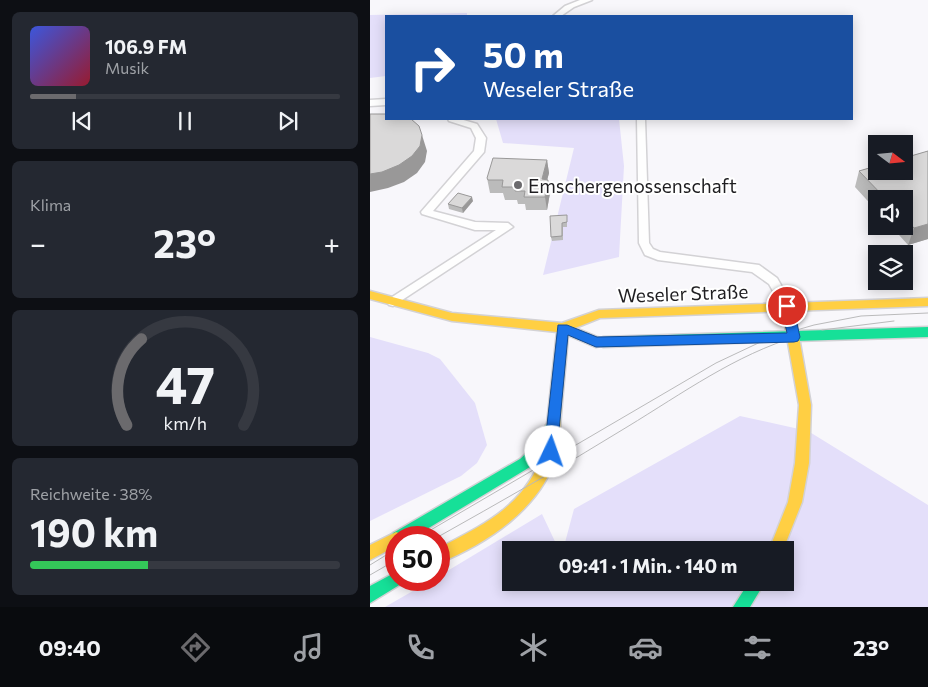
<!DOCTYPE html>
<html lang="de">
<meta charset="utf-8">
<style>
body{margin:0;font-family:Commissioner,sans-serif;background:#242831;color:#f1f3f6;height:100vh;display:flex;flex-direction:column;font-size:19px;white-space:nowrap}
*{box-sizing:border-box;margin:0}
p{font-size:16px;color:#9ea1a6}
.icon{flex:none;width:28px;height:28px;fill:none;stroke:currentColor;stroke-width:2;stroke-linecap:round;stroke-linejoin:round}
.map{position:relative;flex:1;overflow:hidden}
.details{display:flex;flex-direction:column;gap:12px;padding:12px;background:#0d0f14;width:370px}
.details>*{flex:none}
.guide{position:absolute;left:15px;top:15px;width:468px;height:105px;border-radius:0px;box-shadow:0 2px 12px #0003;background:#1a4fa0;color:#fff;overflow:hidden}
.needle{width:32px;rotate:106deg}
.fabs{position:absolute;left:498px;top:135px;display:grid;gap:10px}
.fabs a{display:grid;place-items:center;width:45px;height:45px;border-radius:0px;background:#171b24;box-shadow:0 2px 12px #0003;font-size:25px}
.speed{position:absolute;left:15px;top:526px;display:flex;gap:10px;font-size:25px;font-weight:700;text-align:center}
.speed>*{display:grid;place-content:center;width:65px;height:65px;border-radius:50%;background:#171b24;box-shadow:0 2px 12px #0003;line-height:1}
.speed .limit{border:8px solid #d22;background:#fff;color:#111}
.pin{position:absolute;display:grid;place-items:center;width:42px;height:42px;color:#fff;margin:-21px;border:2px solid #fff;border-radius:50%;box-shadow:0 1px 5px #0007}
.me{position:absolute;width:55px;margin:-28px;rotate:3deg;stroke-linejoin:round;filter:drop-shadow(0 0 4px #0008)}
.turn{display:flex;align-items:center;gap:18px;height:105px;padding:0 15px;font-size:22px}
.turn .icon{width:65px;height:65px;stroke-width:2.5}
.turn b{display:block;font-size:35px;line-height:42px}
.big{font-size:38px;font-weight:700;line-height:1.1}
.details .widget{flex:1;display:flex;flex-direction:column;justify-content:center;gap:8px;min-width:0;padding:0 18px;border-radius:8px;background:#242831}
.details .dial{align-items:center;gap:0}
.dial svg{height:130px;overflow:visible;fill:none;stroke:#363941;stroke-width:7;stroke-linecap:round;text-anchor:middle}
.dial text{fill:#f1f3f6;stroke:none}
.song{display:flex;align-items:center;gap:15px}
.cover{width:60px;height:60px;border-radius:8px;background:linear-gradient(135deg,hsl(230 70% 55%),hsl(350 70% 35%))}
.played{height:5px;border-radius:2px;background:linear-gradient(90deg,#6b6a6d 15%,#363941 15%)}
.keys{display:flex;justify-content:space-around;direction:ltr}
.heat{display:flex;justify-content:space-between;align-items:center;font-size:28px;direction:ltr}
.charge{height:8px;border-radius:4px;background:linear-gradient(90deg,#34c759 38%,#363941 0)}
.trip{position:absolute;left:132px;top:541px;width:292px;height:50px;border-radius:0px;background:#171b24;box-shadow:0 2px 12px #0003;font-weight:700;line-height:50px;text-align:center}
.menu{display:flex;height:80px;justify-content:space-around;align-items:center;background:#090b0e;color:#9ea1a6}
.menu .icon{width:35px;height:35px}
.menu .selected{color:#6b6a6d}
.menu b{font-size:22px;color:#f1f3f6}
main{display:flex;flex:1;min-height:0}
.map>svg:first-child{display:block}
.green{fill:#e4dffa}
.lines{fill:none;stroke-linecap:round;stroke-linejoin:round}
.lane-casing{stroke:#d3d2d5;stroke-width:3}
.fast-casing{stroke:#d3d2d5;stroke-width:3}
.slow-casing{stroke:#d3d2d5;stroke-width:3}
.lane{fill:#fefefe;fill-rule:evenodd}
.fast{fill:#16e098;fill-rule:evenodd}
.slow{fill:#ffcf43;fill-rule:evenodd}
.tram{stroke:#bababb;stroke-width:1}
.wall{fill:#bbb}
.shaded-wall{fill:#999898}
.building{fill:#dad9d9;stroke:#999898}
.route{fill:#1a73e8;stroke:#114b97}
.poi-dot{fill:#6b6a6d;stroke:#fff;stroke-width:2}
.labels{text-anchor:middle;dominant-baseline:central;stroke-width:4;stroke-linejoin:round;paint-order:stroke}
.poi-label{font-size:19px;fill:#1f1e21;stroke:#fff;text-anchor:start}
.street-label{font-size:19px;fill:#1f1e21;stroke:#fff}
</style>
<main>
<section class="details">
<div class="widget">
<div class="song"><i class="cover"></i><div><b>106.9 FM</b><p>Musik</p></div></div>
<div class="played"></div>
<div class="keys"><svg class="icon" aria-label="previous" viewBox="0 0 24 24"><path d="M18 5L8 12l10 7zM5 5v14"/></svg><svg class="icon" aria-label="pause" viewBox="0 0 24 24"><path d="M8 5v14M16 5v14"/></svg><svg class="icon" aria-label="next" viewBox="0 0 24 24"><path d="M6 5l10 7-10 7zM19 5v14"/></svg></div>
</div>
<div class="widget"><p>Klima</p>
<div class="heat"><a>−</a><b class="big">23°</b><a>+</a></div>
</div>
<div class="widget dial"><svg viewBox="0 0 100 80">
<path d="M14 69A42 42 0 1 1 86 69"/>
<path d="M14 69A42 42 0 0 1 23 16" stroke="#6b6a6d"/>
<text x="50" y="56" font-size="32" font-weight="700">47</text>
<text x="50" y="72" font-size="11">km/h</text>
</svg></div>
<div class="widget"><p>Reichweite · 38%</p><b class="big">190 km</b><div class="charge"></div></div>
</section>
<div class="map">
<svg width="558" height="607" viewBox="0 0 558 607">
<rect width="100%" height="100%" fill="#f8f7fb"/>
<g class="green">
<polygon points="97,13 97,16 16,16 16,76 0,78 0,15"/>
<polygon points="126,119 249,119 254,166 249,257 173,275 204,148 133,143"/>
<polygon points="0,337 58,353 70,359 105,403 117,445 107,463 91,476 0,521"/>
<polygon points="370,416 438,431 558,505 558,607 15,607 62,580 69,580 69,576 172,514 189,550 141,550 141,582 416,582 416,550 193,550 204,509"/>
</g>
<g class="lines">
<defs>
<g id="lane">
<polygon points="210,0 222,0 204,7 191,16 183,16 195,6"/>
<polygon points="16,99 16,105 0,106 0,100"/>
<polygon points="78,119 90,119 107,124 116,138 114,152 63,211 105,222 138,223 143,227 23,306 19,305 17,302 19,299 126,230 105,230 52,214 51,212 104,151 106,138 101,128 79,121"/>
<polygon points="267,119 275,119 279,243 283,249 290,252 389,265 407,278 423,306 421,309 413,309 399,284 382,272 288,260 275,255 269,243"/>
</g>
<g id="fast">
<polygon points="558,327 558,337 233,347 229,345 227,342 229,339 233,337"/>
<path d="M181,423L186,425L187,429C179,447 174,454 160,467L42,538H26V544L23,543L21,538L23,533L150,459L166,444L176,425Z"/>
<polygon points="26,572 26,580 33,580 31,584 0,603 0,586"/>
<polygon points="379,582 395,582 380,607 363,607"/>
</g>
<g id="slow">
<path d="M0,291L82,313L192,323L229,310L558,298V306L230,318L205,328L227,337L237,339L239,342L237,345L226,347L198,335C196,362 193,388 191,415C190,427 190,441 187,453C173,507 118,543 69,563V548C117,523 154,506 174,452L187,332L82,321L0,299Z"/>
<polygon points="420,316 424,317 426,320 441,405 439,463 432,502 413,550 399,550 418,502 425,463 429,405 414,320 416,317"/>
<polygon points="26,532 31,534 33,538 26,538 26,546 0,560 0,545"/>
</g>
</defs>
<use href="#lane" class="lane-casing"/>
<use href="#fast" class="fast-casing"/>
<use href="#slow" class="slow-casing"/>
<use href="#lane" class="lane"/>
<use href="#fast" class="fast"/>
<use href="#slow" class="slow"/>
<g class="tram">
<polyline points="452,330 524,321"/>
<polyline points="47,538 346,363 399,338 444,325 491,316 558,313"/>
<path d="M66,538C130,502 194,466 257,427C313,393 365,355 428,336"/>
<polyline points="0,565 26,549"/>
<polyline points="0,575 26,560"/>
</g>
</g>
<g class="wall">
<polygon points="558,151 558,239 538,245 521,226 534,226 534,199 506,199 506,210 485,187 489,171 506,166 506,171 534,171 534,158"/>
<polygon points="177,160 179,173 177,180 180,193 177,210 156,210 155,204 148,204 147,200 135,200 133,193 120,193 117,178"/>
<polygon points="103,201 93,213 79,209 78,204"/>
<polygon points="197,215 197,227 193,227 193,240 182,241 181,237"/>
</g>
<g class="shaded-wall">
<polygon points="52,135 57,151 55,162 47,173 34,182 18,188 0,192 0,174"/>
<polygon points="177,160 179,173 174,192 172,179"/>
<polygon points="178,180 180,193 177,210 175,197"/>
<polygon points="102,197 103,201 93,213 92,208"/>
<polygon points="558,224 558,239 538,245 544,228"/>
</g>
<g class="building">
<polygon points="0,114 16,114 16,119 41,119 49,126 52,135 50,146 42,156 29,165 12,172 0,174"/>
<polygon points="558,151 558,224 544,228 534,217 534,199 516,199 489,171 506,166 506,171 534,171 534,158"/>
<polygon points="123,158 177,160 172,179 178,180 175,197 154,197 155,191 145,191 146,187 132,187 133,180 118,180 117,178"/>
<polygon points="88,193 102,197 92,208 78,204"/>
<polygon points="197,215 197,222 192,223 192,236 181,237 180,216"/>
</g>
<polygon class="route" points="417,302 423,306 430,337 428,341 424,342 226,347 198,335 187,452 185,456 181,458 176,456 174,452 188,325 197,325 227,337 417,333 411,306"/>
<circle class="poi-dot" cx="148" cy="185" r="5"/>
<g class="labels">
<g class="poi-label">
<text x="158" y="185">Emschergenossenschaft</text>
</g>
<g class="street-label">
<text transform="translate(313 293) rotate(-2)">Weseler Straße</text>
</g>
</g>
</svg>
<div class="fabs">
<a><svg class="needle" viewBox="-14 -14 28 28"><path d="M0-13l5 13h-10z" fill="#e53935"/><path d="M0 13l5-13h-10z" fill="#9ea1a6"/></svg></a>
<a><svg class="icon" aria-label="sound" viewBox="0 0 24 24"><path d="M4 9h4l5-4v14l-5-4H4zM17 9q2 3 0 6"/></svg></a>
<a><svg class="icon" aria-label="layers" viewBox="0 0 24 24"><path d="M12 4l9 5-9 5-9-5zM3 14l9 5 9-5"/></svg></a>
</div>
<div class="speed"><div class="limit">50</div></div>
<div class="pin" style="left:417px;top:306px;background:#d93025"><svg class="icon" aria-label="arrive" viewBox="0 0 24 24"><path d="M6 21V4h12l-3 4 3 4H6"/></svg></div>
<svg class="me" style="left:181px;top:452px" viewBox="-20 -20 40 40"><circle r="19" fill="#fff"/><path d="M0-13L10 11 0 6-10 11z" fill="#1a73e8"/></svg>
<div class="trip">09:41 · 1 Min. · 140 m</div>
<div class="guide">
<div class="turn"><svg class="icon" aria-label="right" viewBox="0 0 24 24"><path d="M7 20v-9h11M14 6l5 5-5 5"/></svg><div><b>50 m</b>Weseler Straße</div></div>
</div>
</div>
</main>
<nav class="menu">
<b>09:40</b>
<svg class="icon selected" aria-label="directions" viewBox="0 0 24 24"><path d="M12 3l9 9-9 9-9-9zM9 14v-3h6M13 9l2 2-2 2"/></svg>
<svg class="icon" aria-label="music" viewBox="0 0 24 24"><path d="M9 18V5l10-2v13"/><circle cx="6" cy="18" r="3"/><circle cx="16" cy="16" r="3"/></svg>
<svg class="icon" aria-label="phone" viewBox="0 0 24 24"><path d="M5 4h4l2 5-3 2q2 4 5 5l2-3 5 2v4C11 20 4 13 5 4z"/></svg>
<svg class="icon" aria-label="climate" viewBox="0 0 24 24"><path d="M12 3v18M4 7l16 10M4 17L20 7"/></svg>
<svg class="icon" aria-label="car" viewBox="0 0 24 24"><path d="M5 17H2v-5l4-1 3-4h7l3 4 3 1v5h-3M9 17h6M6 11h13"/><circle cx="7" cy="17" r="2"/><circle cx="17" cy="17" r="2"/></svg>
<svg class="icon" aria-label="filters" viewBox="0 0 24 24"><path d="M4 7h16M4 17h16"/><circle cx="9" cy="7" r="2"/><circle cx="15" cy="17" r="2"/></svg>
<b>23°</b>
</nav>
